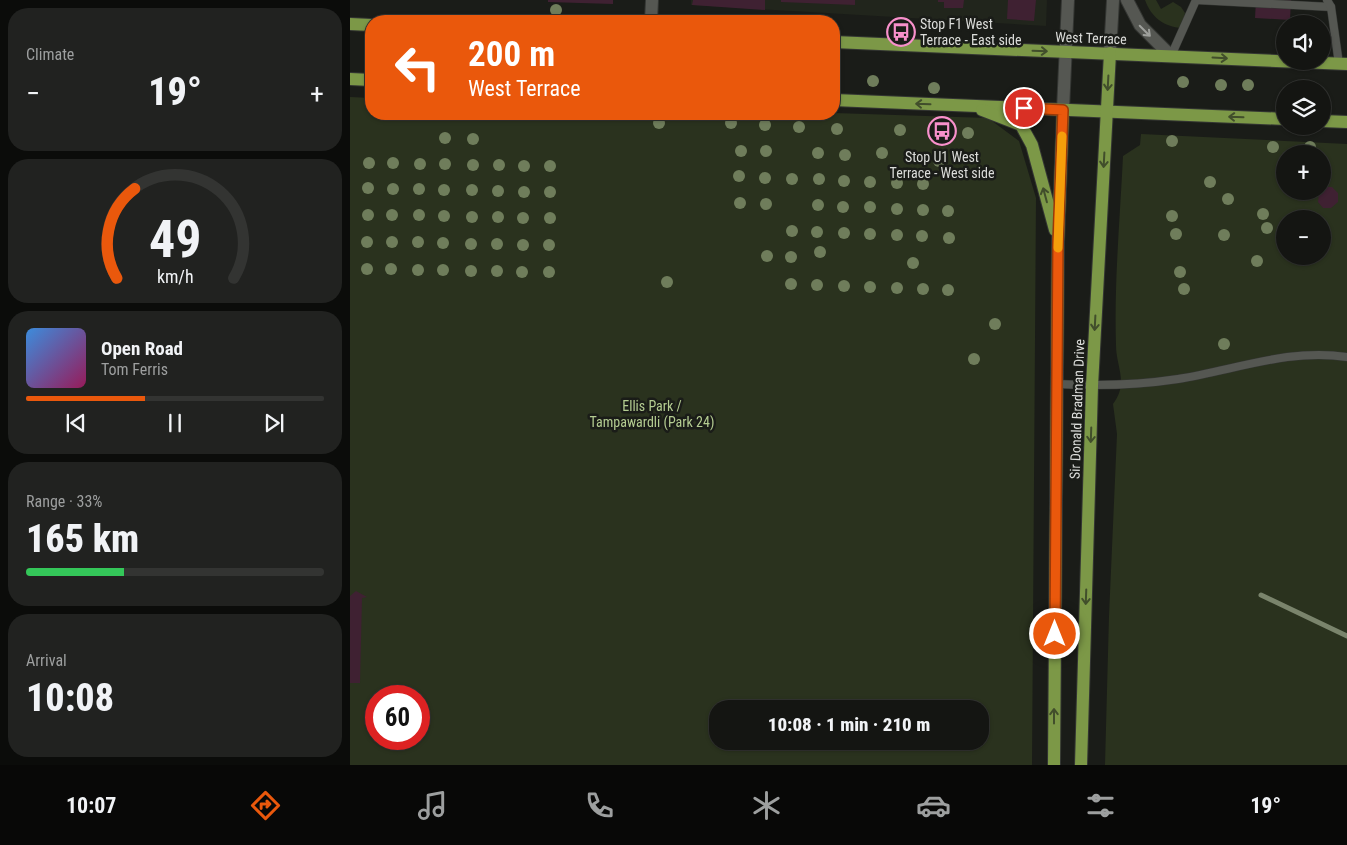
<!DOCTYPE html>
<meta charset="utf-8">
<style>
body{margin:0;font-family:"Roboto Condensed",sans-serif;background:#212220;color:#f1f3f6;height:100vh;display:flex;flex-direction:column;font-size:19px;white-space:nowrap}
*{box-sizing:border-box;margin:0}
p{font-size:16px;color:#9d9f9f}
.icon{flex:none;width:28px;height:28px;fill:none;stroke:currentColor;stroke-width:2;stroke-linecap:round;stroke-linejoin:round}
.map{position:relative;flex:1;overflow:hidden}
.details{display:flex;flex-direction:column;gap:8px;padding:8px;background:#0b0c0a;width:350px}
.details>*{flex:none}
.guide{position:absolute;left:15px;top:15px;width:475px;height:105px;border-radius:20px;box-shadow:0 1px 4px #0004,0 0 0 1px #333432;background:#ea580c;color:#fff;overflow:hidden}
.buttons{position:absolute;left:926px;top:15px;display:grid;gap:10px}
.buttons a{display:grid;place-items:center;width:55px;height:55px;border-radius:50%;background:#141512;box-shadow:0 1px 4px #0004,0 0 0 1px #333432;font-size:25px}
.speed{position:absolute;left:15px;top:685px;display:flex;gap:10px;font-size:25px;font-weight:700;text-align:center}
.speed>*{display:grid;place-content:center;width:65px;height:65px;border-radius:50%;background:#141512;box-shadow:0 1px 4px #0004,0 0 0 1px #333432;line-height:1}
.speed .limit{border:8px solid #d22;background:#fff;color:#111}
.pin{position:absolute;display:grid;place-items:center;width:42px;height:42px;color:#fff;margin:-21px;border:2px solid #fff;border-radius:50%;box-shadow:0 1px 5px #0007}
.me{position:absolute;width:55px;margin:-28px;rotate:0deg;stroke-linejoin:round;filter:drop-shadow(0 0 4px #0008)}
.turn{display:flex;align-items:center;gap:18px;height:105px;padding:0 20px;font-size:22px}
.turn .icon{width:65px;height:65px;stroke-width:2.5}
.turn b{display:block;font-size:35px;line-height:42px}
.big{font-size:38px;font-weight:800;line-height:1.1}
.details .tile{flex:1;display:flex;flex-direction:column;justify-content:center;gap:8px;min-width:0;padding:0 18px;border-radius:20px;background:#212220}
.details .dial{align-items:center;gap:0}
.dial svg{height:130px;overflow:visible;fill:none;stroke:#333432;stroke-width:7;stroke-linecap:round;text-anchor:middle}
.dial text{fill:#f1f3f6;stroke:none}
.song{display:flex;align-items:center;gap:15px}
.cover{width:60px;height:60px;border-radius:8px;background:linear-gradient(135deg,hsl(210 70% 55%),hsl(330 70% 35%))}
.played{height:5px;border-radius:2px;background:linear-gradient(90deg,#ea580c 40%,#333432 40%)}
.keys{display:flex;justify-content:space-around;direction:ltr}
.heat{display:flex;justify-content:space-between;align-items:center;font-size:28px;direction:ltr}
.charge{height:8px;border-radius:4px;background:linear-gradient(90deg,#34c759 33%,#333432 0)}
.trip{position:absolute;left:359px;top:700px;width:280px;height:50px;border-radius:20px;background:#141512;box-shadow:0 1px 4px #0004,0 0 0 1px #333432;font-weight:800;line-height:50px;text-align:center}
.menu{display:flex;height:80px;justify-content:space-around;align-items:center;background:#080807;color:#9d9f9f}
.menu .icon{width:35px;height:35px}
.menu .current{color:#ea580c}
.menu b{font-size:22px;color:#f1f3f6}
main{display:flex;flex:1;min-height:0}
.map>svg:first-child{display:block}
.built{fill:#21251c}
.green{fill:#2a321e;fill-rule:evenodd}
.lines{fill:none;stroke-linecap:round;stroke-linejoin:round}
.stream{stroke:#7a846c;stroke-width:5}
.building{fill:#3f2132}
.service-casing{stroke:#343633;stroke-width:9}
.tertiary-casing{stroke:#343633;stroke-width:14}
.secondary-casing{stroke:#343633;stroke-width:14}
.primary-casing{stroke:#343633;stroke-width:14}
.service{stroke:#555752;stroke-width:8}
.tertiary{stroke:#555752;stroke-width:12}
.secondary{stroke:#555752;stroke-width:12}
.primary{stroke:#7c9847;stroke-width:12}
.tree{fill:#6f7d5b}
.oneway{stroke:#9fa19d}
.oneway2{stroke:#414e2b}
.route-casing{stroke:#983908;stroke-width:12}
.route{stroke:#ea580c;stroke-width:9}
.slow{stroke:#f59e0b;stroke-width:9}
.labels{text-anchor:middle;dominant-baseline:central;stroke-width:5;stroke-linejoin:round;paint-order:stroke}
.poi-label{font-size:14px;fill:#dcddda;stroke:#1a1c18;text-anchor:start}
.street-label{font-size:14px;fill:#dcddda;stroke:#1a1c18}
.park-label{font-size:14px;fill:#b4cc91;stroke:#1a1c18}
</style>
<main>
<section class="details">
<div class="tile"><p>Climate</p>
<div class="heat"><a>−</a><b class="big">19°</b><a>+</a></div>
</div>
<div class="tile dial"><svg viewBox="0 0 100 80">
<path d="M14 69A42 42 0 1 1 86 69"/>
<path d="M14 69A42 42 0 0 1 25 14" stroke="#ea580c"/>
<text x="50" y="56" font-size="32" font-weight="700">49</text>
<text x="50" y="72" font-size="11">km/h</text>
</svg></div>
<div class="tile">
<div class="song"><i class="cover"></i><div><b>Open Road</b><p>Tom Ferris</p></div></div>
<div class="played"></div>
<div class="keys"><svg class="icon" aria-label="previous" viewBox="0 0 24 24"><path d="M18 5L8 12l10 7zM5 5v14"/></svg><svg class="icon" aria-label="pause" viewBox="0 0 24 24"><path d="M8 5v14M16 5v14"/></svg><svg class="icon" aria-label="next" viewBox="0 0 24 24"><path d="M6 5l10 7-10 7zM19 5v14"/></svg></div>
</div>
<div class="tile"><p>Range · 33%</p><b class="big">165 km</b><div class="charge"></div></div>
<div class="tile"><p>Arrival</p><b class="big">10:08</b></div>
</section>
<div class="map">
<svg width="997" height="765" viewBox="0 0 997 765">
<rect width="100%" height="100%" fill="#1a1c18"/>
<polygon class="built" points="341,0 697,0 696,26 341,5"/>
<g class="green">
<path d="M795,0H806L811,9L823,2L831,7L835,13L832,28C814,27 801,17 795,0Z"/>
<path d="M0,97L21,98V114L484,113L638,118L669,141L686,198L682,765H0ZM26,696H69V739H26ZM368,709H630V741H368Z"/>
<path d="M791,134L997,144V765H755L759,616L767,434L763,404C779,383 766,367 766,345C764,282 770,219 773,156L790,145ZM935,154H972V191H935ZM935,219H972V256H935Z"/>
</g>
<g class="lines">
<polyline class="stream" points="911,595 997,636"/>
</g>
<g class="building">
<polygon points="198,0 263,0 263,4 198,2"/>
<polygon points="343,0 415,0 415,10 342,5"/>
<polygon points="431,0 505,0 505,5 431,2"/>
<polygon points="588,0 614,0 613,8 594,8 594,2 588,2"/>
<polygon points="658,0 686,0 684,21 657,19"/>
<polygon points="906,0 941,0 940,20 905,18"/>
<polygon points="974,187 982,187 988,193 988,202 981,208 973,208 968,202 969,193 972,191"/>
<polygon points="6,591 17,597 12,598 10,683 0,683 0,596"/>
</g>
<g class="lines">
<defs>
<g id="service">
<polyline points="846,0 981,7"/>
<polyline points="977,0 981,7 989,64"/>
<polyline points="821,56 846,0"/>
<path d="M707,384C746,386 789,385 828,379C885,370 939,348 997,357"/>
</g>
<polyline id="tertiary" points="301,21 302,0"/>
<g id="secondary">
<polyline points="777,0 790,25 821,56"/>
<polyline points="760,53 763,0"/>
<polyline points="713,110 718,0"/>
</g>
<g id="primary">
<polyline points="0,24 21,25"/>
<polyline points="484,42 997,64"/>
<polyline points="0,79 21,80"/>
<polyline points="484,100 935,119"/>
<polyline points="632,110 671,125 682,145 705,230"/>
<polyline points="972,121 997,122"/>
<polyline points="704,765 708,242 713,110"/>
<polyline points="731,765 742,386 760,53"/>
</g>
</defs>
<use href="#service" class="service-casing"/>
<use href="#tertiary" class="tertiary-casing"/>
<use href="#secondary" class="secondary-casing"/>
<use href="#primary" class="primary-casing"/>
<use href="#service" class="service"/>
<use href="#tertiary" class="tertiary"/>
<use href="#secondary" class="secondary"/>
<use href="#primary" class="primary"/>
</g>
<g class="tree">
<circle cx="206" cy="10" r="6"/>
<circle cx="523" cy="81" r="6"/>
<circle cx="833" cy="82" r="6"/>
<circle cx="871" cy="85" r="6"/>
<circle cx="898" cy="85" r="6"/>
<circle cx="584" cy="88" r="6"/>
<circle cx="309" cy="123" r="6"/>
<circle cx="381" cy="123" r="6"/>
<circle cx="415" cy="125" r="6"/>
<circle cx="449" cy="127" r="6"/>
<circle cx="487" cy="129" r="6"/>
<circle cx="550" cy="130" r="6"/>
<circle cx="618" cy="133" r="6"/>
<circle cx="95" cy="138" r="6"/>
<circle cx="123" cy="139" r="6"/>
<circle cx="822" cy="141" r="6"/>
<circle cx="923" cy="147" r="6"/>
<circle cx="960" cy="147" r="6"/>
<circle cx="391" cy="151" r="6"/>
<circle cx="416" cy="151" r="6"/>
<circle cx="468" cy="153" r="6"/>
<circle cx="532" cy="153" r="6"/>
<circle cx="495" cy="155" r="6"/>
<circle cx="589" cy="161" r="6"/>
<circle cx="19" cy="163" r="6"/>
<circle cx="43" cy="163" r="6"/>
<circle cx="70" cy="164" r="6"/>
<circle cx="95" cy="164" r="6"/>
<circle cx="123" cy="165" r="6"/>
<circle cx="149" cy="165" r="6"/>
<circle cx="174" cy="166" r="6"/>
<circle cx="200" cy="166" r="6"/>
<circle cx="389" cy="176" r="6"/>
<circle cx="415" cy="178" r="6"/>
<circle cx="442" cy="179" r="6"/>
<circle cx="469" cy="179" r="6"/>
<circle cx="494" cy="181" r="6"/>
<circle cx="520" cy="182" r="6"/>
<circle cx="860" cy="182" r="6"/>
<circle cx="547" cy="183" r="6"/>
<circle cx="573" cy="184" r="6"/>
<circle cx="18" cy="188" r="6"/>
<circle cx="43" cy="189" r="6"/>
<circle cx="69" cy="189" r="6"/>
<circle cx="94" cy="190" r="6"/>
<circle cx="122" cy="190" r="6"/>
<circle cx="148" cy="191" r="6"/>
<circle cx="174" cy="192" r="6"/>
<circle cx="200" cy="192" r="6"/>
<circle cx="878" cy="199" r="6"/>
<circle cx="390" cy="203" r="6"/>
<circle cx="416" cy="204" r="6"/>
<circle cx="468" cy="205" r="6"/>
<circle cx="493" cy="207" r="6"/>
<circle cx="520" cy="207" r="6"/>
<circle cx="547" cy="209" r="6"/>
<circle cx="573" cy="210" r="6"/>
<circle cx="598" cy="211" r="6"/>
<circle cx="913" cy="214" r="6"/>
<circle cx="18" cy="215" r="6"/>
<circle cx="42" cy="215" r="6"/>
<circle cx="69" cy="215" r="6"/>
<circle cx="94" cy="216" r="6"/>
<circle cx="822" cy="216" r="6"/>
<circle cx="122" cy="217" r="6"/>
<circle cx="148" cy="217" r="6"/>
<circle cx="173" cy="218" r="6"/>
<circle cx="200" cy="218" r="6"/>
<circle cx="917" cy="228" r="6"/>
<circle cx="442" cy="231" r="6"/>
<circle cx="467" cy="232" r="6"/>
<circle cx="494" cy="233" r="6"/>
<circle cx="520" cy="234" r="6"/>
<circle cx="826" cy="234" r="6"/>
<circle cx="547" cy="235" r="6"/>
<circle cx="874" cy="235" r="6"/>
<circle cx="572" cy="236" r="6"/>
<circle cx="599" cy="238" r="6"/>
<circle cx="17" cy="242" r="6"/>
<circle cx="42" cy="242" r="6"/>
<circle cx="68" cy="242" r="6"/>
<circle cx="93" cy="243" r="6"/>
<circle cx="121" cy="244" r="6"/>
<circle cx="147" cy="244" r="6"/>
<circle cx="173" cy="245" r="6"/>
<circle cx="199" cy="245" r="6"/>
<circle cx="470" cy="252" r="6"/>
<circle cx="417" cy="256" r="6"/>
<circle cx="441" cy="257" r="6"/>
<circle cx="907" cy="261" r="6"/>
<circle cx="563" cy="263" r="6"/>
<circle cx="17" cy="269" r="6"/>
<circle cx="41" cy="269" r="6"/>
<circle cx="68" cy="270" r="6"/>
<circle cx="93" cy="270" r="6"/>
<circle cx="121" cy="271" r="6"/>
<circle cx="147" cy="271" r="6"/>
<circle cx="172" cy="272" r="6"/>
<circle cx="199" cy="272" r="6"/>
<circle cx="830" cy="272" r="6"/>
<circle cx="317" cy="282" r="6"/>
<circle cx="441" cy="284" r="6"/>
<circle cx="467" cy="285" r="6"/>
<circle cx="494" cy="286" r="6"/>
<circle cx="520" cy="287" r="6"/>
<circle cx="547" cy="288" r="6"/>
<circle cx="573" cy="289" r="6"/>
<circle cx="834" cy="289" r="6"/>
<circle cx="598" cy="290" r="6"/>
<circle cx="645" cy="324" r="6"/>
<circle cx="874" cy="344" r="6"/>
<circle cx="624" cy="359" r="6"/>
</g>
<defs><path id="oneway-shaft" d="M-6 0H5M1.5-3L5.5 0L1.5 3" fill="none" stroke-width="1.6" stroke-linecap="round" stroke-linejoin="round" transform="scale(1.25)"/></defs>
<use class="oneway" href="#oneway-shaft" transform="translate(795 31) rotate(45)"/>
<g class="oneway2">
<use href="#oneway-shaft" transform="translate(690 51) rotate(2)"/>
<use href="#oneway-shaft" transform="translate(870 58) rotate(3)"/>
<use href="#oneway-shaft" transform="translate(758 83) rotate(93)"/>
<use href="#oneway-shaft" transform="translate(573 104) rotate(-178)"/>
<use href="#oneway-shaft" transform="translate(886 117) rotate(-178)"/>
<use href="#oneway-shaft" transform="translate(754 160) rotate(93)"/>
<use href="#oneway-shaft" transform="translate(695 195) rotate(-105)"/>
<use href="#oneway-shaft" transform="translate(745 323) rotate(93)"/>
<use href="#oneway-shaft" transform="translate(741 435) rotate(92)"/>
<use href="#oneway-shaft" transform="translate(736 597) rotate(92)"/>
<use href="#oneway-shaft" transform="translate(704 716) rotate(-90)"/>
</g>
<g class="lines">
<defs>
<polyline id="route" points="674,108 713,110 708,242 705,634"/>
</defs>
<use href="#route" class="route-casing"/>
<use href="#route" class="route"/>
<polyline class="slow" points="708,248 712,136"/>
</g>
<defs>
<symbol id="bus-ring" viewBox="-11 -11 22 22"><circle r="9.5" fill="#1a1c18" stroke="#f890cb" stroke-width="1.5"/><path d="M-5-6H5V4H4V6H2V4H-2V6H-4V4H-5ZM-3.5-4V0h7V-4ZM-3.5 1.2v1.5H-2V1.2ZM2 1.2v1.5H3.5V1.2Z" fill="#f890cb"/></symbol>
</defs>
<g fill-rule="evenodd">
<use href="#bus-ring" x="535" y="16" width="32" height="32"/>
<use href="#bus-ring" x="576" y="115" width="32" height="32"/>
</g>
<g class="labels">
<g class="poi-label">
<text x="570" y="24">Stop F1 West<tspan x="570" dy="16">Terrace - East side</tspan></text>
<text x="592" y="157" text-anchor="middle">Stop U1 West<tspan x="592" dy="16">Terrace - West side</tspan></text>
</g>
<g class="street-label">
<text transform="translate(741 38) rotate(2)">West Terrace</text>
<text transform="translate(727 409) rotate(-88)">Sir Donald Bradman Drive</text>
</g>
<g class="park-label">
<text x="302" y="406">Ellis Park /<tspan x="302" dy="16">Tampawardli (Park 24)</tspan></text>
</g>
</g>
</svg>
<div class="buttons">
<a><svg class="icon" aria-label="sound" viewBox="0 0 24 24"><path d="M4 9h4l5-4v14l-5-4H4zM17 9q2 3 0 6"/></svg></a>
<a><svg class="icon" aria-label="layers" viewBox="0 0 24 24"><path d="M12 4l9 5-9 5-9-5zM3 14l9 5 9-5"/></svg></a>
<a>+</a>
<a>−</a>
</div>
<div class="speed"><div class="limit">60</div></div>
<div class="pin" style="left:674px;top:108px;background:#d93025"><svg class="icon" aria-label="arrive" viewBox="0 0 24 24"><path d="M6 21V4h12l-3 4 3 4H6"/></svg></div>
<svg class="me" style="left:705px;top:634px" viewBox="-20 -20 40 40"><circle r="17" fill="#ea580c" stroke="#fff" stroke-width="3"/><path d="M0-11L8 9 0 5-8 9z" fill="#fff"/></svg>
<div class="trip">10:08 · 1 min · 210 m</div>
<div class="guide">
<div class="turn"><svg class="icon" aria-label="left" viewBox="0 0 24 24"><path d="M17 20v-9H6M10 6l-5 5 5 5"/></svg><div><b>200 m</b>West Terrace</div></div>
</div>
</div>
</main>
<nav class="menu">
<b>10:07</b>
<svg class="icon current" aria-label="directions" viewBox="0 0 24 24"><path d="M12 3l9 9-9 9-9-9zM9 14v-3h6M13 9l2 2-2 2"/></svg>
<svg class="icon" aria-label="music" viewBox="0 0 24 24"><path d="M9 18V5l10-2v13"/><circle cx="6" cy="18" r="3"/><circle cx="16" cy="16" r="3"/></svg>
<svg class="icon" aria-label="phone" viewBox="0 0 24 24"><path d="M5 4h4l2 5-3 2q2 4 5 5l2-3 5 2v4C11 20 4 13 5 4z"/></svg>
<svg class="icon" aria-label="climate" viewBox="0 0 24 24"><path d="M12 3v18M4 7l16 10M4 17L20 7"/></svg>
<svg class="icon" aria-label="car" viewBox="0 0 24 24"><path d="M5 17H2v-5l4-1 3-4h7l3 4 3 1v5h-3M9 17h6M6 11h13"/><circle cx="7" cy="17" r="2"/><circle cx="17" cy="17" r="2"/></svg>
<svg class="icon" aria-label="filters" viewBox="0 0 24 24"><path d="M4 7h16M4 17h16"/><circle cx="9" cy="7" r="2"/><circle cx="15" cy="17" r="2"/></svg>
<b>19°</b>
</nav>
